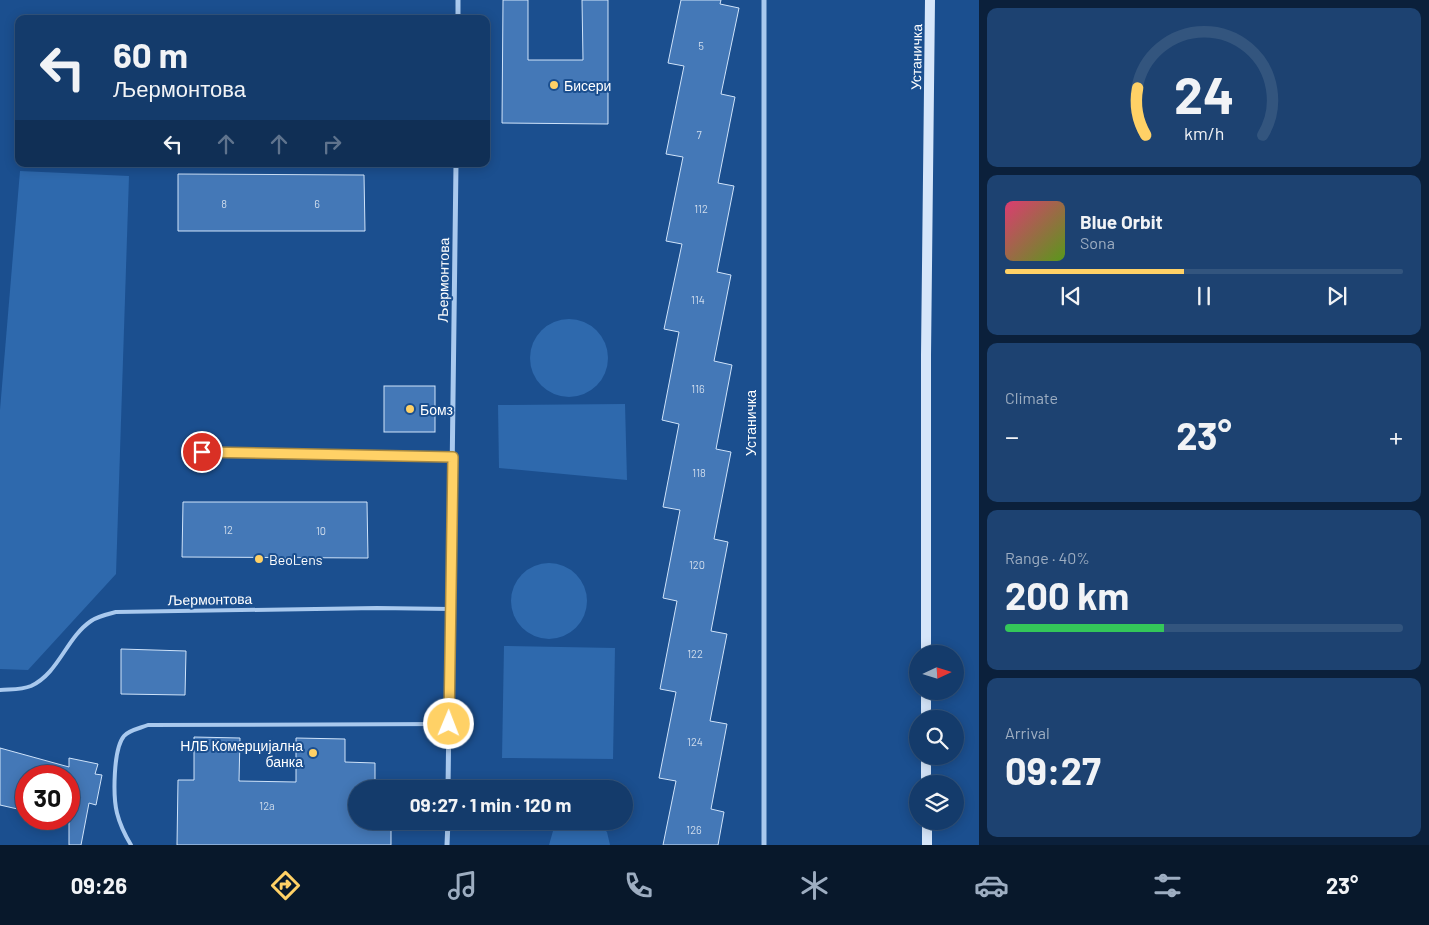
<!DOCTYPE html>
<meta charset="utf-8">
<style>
body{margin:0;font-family:Barlow,sans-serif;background:#1d4271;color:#f1f3f6;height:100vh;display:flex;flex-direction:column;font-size:19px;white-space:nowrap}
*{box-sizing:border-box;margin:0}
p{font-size:16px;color:#9dadc1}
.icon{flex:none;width:28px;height:28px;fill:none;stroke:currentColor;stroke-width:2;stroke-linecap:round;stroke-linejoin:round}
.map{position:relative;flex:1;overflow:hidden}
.side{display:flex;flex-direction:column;gap:8px;padding:8px;background:#0b203b;width:450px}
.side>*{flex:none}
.banner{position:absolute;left:15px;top:15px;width:475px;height:152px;border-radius:10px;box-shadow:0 2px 12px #0003,0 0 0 1px #33557e;background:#143b6b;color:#f1f3f6;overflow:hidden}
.needle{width:32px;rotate:86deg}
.fabs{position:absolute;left:909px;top:645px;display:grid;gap:10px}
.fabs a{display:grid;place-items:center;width:55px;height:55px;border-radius:50%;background:#143b6b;box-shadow:0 2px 12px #0003,0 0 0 1px #33557e;font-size:25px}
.speed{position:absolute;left:15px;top:765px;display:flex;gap:10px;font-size:25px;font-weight:700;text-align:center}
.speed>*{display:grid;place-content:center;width:65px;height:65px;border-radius:50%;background:#143b6b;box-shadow:0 2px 12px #0003,0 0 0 1px #33557e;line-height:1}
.speed .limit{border:8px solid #d22;background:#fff;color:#111}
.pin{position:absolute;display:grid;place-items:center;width:42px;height:42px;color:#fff;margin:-21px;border:2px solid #fff;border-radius:50%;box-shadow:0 1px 5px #0007}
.me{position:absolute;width:55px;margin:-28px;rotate:1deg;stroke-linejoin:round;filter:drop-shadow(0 0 4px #0008)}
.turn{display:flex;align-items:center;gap:18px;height:105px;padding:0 15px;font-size:22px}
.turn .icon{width:65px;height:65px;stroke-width:2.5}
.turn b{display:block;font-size:35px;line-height:42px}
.lanes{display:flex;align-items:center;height:48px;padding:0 15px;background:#0003;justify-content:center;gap:25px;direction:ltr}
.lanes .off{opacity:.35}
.big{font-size:38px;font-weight:700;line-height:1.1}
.side .widget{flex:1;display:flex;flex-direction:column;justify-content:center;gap:8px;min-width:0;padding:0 18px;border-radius:10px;background:#1d4271}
.side .dial{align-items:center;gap:0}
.dial svg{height:130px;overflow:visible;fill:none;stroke:#33557e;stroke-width:7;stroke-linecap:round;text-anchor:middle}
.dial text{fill:#f1f3f6;stroke:none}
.song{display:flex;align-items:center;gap:15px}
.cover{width:60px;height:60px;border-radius:8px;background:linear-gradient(135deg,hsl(340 70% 55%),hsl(90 70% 35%))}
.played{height:5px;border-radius:2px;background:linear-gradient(90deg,#ffd166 45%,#33557e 45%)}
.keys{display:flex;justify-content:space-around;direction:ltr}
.heat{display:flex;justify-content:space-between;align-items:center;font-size:28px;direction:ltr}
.charge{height:8px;border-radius:4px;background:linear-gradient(90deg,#34c759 40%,#33557e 0)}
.trip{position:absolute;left:348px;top:780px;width:285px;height:50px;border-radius:25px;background:#143b6b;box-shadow:0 2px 12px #0003,0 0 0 1px #33557e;font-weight:700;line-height:50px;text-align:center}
.tab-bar{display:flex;height:80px;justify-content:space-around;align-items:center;background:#08182b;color:#9dadc1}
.tab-bar .icon{width:35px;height:35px}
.tab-bar .active{color:#ffd166}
.tab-bar b{font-size:22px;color:#f1f3f6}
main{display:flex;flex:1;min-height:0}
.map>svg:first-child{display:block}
.green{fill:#2e69ad}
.building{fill:#4478b7;stroke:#cfe3fa}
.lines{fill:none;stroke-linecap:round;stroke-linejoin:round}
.service{stroke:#a9c9ee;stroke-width:4}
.minor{stroke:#a9c9ee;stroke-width:5}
.secondary{stroke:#d6e6fa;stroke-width:10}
.route-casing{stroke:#a68842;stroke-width:12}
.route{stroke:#ffd166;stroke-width:9}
.poi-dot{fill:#ffd166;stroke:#1b4f8f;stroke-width:2}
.labels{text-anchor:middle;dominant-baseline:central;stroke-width:4;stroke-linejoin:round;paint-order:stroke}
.number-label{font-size:11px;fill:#d0dded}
.street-label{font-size:14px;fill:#fff;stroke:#1b4f8f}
.poi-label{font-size:14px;fill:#fff;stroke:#1b4f8f;text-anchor:start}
</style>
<main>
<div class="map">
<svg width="979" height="845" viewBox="0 0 979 845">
<rect width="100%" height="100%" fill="#1b4f8f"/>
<g class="green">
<polygon points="20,171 129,176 116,574 28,670 0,669 0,410"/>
<circle cx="569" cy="358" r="39"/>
<polygon points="625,404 627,480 499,468 498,405"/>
<circle cx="549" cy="601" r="38"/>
<polygon points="504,646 615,648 613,759 502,758"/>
<polygon points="564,821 595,821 607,832 610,845 549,845 553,831"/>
</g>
<g class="building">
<polygon points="503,0 528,0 528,60 583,60 582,0 608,0 608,124 502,123"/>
<polygon points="681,0 721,0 720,4 739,8 721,94 735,97 718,183 734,186 717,272 731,275 714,361 732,365 716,449 731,452 714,539 728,542 711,631 727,634 710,721 727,724 711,809 724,812 718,845 663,845 676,781 659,778 676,692 660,689 677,601 663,598 680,510 663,507 679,424 662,420 679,332 664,329 682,244 666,241 683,157 666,154 684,66 668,63"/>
<polygon points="178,174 364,175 365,231 178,231"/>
<rect x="384" y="386" width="51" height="46"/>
<polygon points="183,502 367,502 368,558 182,557"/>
<polygon points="121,649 186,651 185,695 121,694"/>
<polygon points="194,737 240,738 239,781 296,782 296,738 345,739 345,762 375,763 375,783 392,783 392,789 356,789 356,821 391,821 391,845 177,845 178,780 194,780"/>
<polygon points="0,748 69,767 69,758 98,764 95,774 102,775 96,805 89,803 81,845 69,845 69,776 26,776 26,793 22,810 0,805"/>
</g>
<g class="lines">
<g class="service">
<polyline points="183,451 453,457"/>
<path d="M0,690C10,689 21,690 31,686C59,673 66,638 91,621C98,616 108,614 116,612L377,608L451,609"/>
<path d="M131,845C125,835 120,825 117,813C113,797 113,749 124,736C129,730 141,728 148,725L449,724"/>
</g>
<g class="minor">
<polyline points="458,19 458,0"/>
<polyline points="448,789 456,164"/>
<polyline points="447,845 448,821"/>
<polyline points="764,845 764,0"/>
</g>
<g class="secondary">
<polyline points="926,654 926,355 930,0"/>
<polyline points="926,691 926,719"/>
<polyline points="926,756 926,784"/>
<polyline points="927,821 927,845"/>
</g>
</g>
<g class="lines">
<defs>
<polyline id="route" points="202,452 453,457 449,724"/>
</defs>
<use href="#route" class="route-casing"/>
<use href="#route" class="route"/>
</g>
<g class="poi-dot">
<circle cx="554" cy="85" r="5"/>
<circle cx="410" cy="409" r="5"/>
<circle cx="259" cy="559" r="5"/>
<circle cx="313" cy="753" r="5"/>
</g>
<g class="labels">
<g class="number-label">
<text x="701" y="45">5</text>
<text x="699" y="134">7</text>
<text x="224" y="203">8</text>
<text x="317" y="203">6</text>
<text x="701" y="208">112</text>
<text x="698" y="299">114</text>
<text x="698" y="388">116</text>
<text x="699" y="472">118</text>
<text x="228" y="529">12</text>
<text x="321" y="530">10</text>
<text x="697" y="564">120</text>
<text x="695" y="653">122</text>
<text x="695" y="741">124</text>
<text x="267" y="805">12a</text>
<text x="694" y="829">126</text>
</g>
<g class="street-label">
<text transform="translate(916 57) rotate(-89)">Устаничка</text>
<text transform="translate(443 280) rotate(-89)">Љермонтова</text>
<text transform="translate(750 423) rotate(-90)">Устаничка</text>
<text transform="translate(210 599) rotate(-1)">Љермонтова</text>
</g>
<g class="poi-label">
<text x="564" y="85">Бисери</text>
<text x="420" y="409">Бомз</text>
<text x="269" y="559">BeoLens</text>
<text x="303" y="745" text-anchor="end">НЛБ Комерцијална<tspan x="303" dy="16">банка</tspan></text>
</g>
</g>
</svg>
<div class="fabs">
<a><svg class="needle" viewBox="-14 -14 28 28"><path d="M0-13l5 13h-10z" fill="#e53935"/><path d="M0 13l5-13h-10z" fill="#9dadc1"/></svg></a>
<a><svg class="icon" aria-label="search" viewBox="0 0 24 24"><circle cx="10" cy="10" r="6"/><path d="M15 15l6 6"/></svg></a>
<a><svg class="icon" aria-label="layers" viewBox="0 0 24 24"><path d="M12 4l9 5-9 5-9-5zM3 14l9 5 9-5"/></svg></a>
</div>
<div class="speed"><div class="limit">30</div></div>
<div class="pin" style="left:202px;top:452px;background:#d93025"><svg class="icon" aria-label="arrive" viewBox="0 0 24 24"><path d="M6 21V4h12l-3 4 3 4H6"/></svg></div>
<svg class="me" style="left:449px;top:724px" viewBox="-20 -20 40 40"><circle r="17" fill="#ffd166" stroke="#fff" stroke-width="3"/><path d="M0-11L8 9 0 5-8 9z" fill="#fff"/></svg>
<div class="trip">09:27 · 1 min · 120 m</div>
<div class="banner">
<div class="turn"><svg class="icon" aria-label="left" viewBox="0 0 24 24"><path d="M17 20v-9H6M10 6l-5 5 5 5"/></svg><div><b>60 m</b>Љермонтова</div></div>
<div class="lanes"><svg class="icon" aria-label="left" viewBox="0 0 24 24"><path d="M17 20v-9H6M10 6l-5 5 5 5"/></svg><svg class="icon off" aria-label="ahead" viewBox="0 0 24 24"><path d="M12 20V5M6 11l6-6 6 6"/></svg><svg class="icon off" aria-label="ahead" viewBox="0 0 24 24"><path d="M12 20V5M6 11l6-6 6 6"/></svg><svg class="icon off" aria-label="right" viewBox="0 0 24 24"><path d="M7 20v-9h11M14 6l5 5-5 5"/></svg></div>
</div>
</div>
<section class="side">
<div class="widget dial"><svg viewBox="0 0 100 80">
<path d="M14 69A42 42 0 1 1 86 69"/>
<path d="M14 69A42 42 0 0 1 9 40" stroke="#ffd166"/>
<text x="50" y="56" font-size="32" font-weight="700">24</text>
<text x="50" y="72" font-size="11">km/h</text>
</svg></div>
<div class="widget">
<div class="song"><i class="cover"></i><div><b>Blue Orbit</b><p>Sona</p></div></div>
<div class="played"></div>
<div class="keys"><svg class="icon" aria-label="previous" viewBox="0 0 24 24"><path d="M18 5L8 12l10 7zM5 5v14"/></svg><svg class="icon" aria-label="pause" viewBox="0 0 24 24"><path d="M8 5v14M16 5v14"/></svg><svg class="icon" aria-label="next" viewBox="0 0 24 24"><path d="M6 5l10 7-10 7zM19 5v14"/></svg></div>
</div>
<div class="widget"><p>Climate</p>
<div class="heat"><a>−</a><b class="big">23°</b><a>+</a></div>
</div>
<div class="widget"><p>Range · 40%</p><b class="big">200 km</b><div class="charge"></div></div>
<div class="widget"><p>Arrival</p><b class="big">09:27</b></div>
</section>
</main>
<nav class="tab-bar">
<b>09:26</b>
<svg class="icon active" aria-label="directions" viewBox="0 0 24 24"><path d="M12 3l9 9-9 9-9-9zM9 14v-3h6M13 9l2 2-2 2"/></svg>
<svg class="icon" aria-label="music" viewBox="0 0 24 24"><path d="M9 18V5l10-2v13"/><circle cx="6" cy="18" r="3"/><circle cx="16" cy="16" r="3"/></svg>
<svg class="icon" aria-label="phone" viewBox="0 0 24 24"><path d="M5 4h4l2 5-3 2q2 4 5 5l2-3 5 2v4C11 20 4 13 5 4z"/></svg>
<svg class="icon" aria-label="climate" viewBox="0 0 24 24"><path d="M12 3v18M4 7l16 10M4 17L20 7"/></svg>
<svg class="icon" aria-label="car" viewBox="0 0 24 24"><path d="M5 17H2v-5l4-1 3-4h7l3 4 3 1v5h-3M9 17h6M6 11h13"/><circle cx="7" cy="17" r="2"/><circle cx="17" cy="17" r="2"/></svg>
<svg class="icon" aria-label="filters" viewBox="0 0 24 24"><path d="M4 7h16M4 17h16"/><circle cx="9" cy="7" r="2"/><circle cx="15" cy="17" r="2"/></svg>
<b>23°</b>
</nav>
